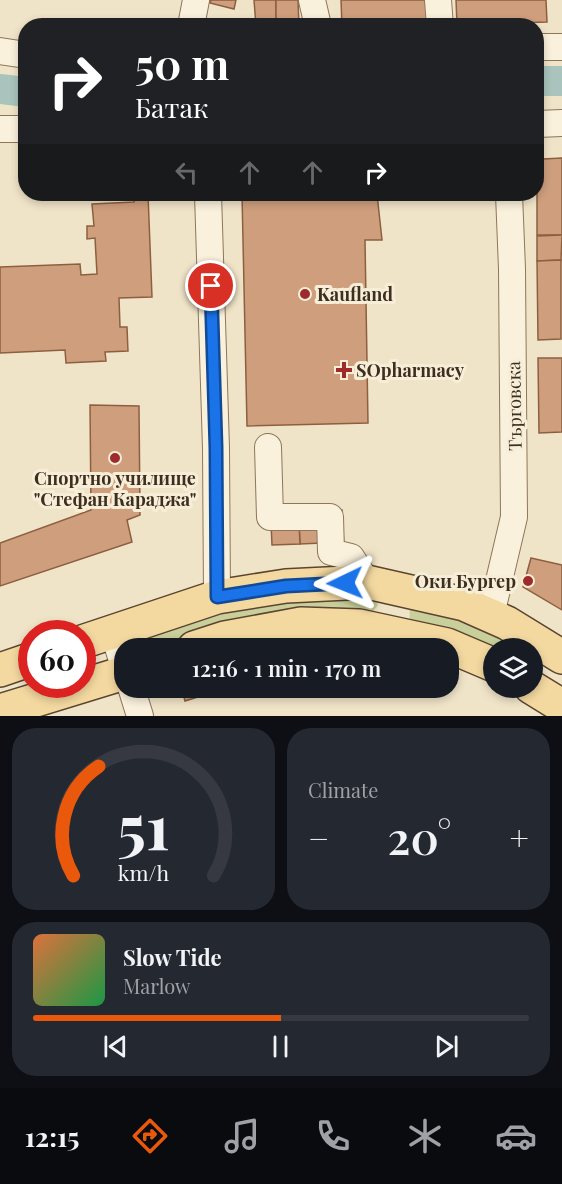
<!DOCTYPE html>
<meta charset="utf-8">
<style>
body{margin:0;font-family:"Playfair Display",serif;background:#242831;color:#f1f3f6;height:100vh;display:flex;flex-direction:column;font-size:22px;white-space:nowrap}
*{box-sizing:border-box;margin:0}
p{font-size:20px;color:#9ea1a6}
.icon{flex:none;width:33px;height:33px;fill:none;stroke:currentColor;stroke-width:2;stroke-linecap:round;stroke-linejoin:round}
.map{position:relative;height:716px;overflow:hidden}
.side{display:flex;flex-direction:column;gap:12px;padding:12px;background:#0d0f14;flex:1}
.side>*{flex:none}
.hud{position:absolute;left:18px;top:18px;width:526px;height:183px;border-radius:24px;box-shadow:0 3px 9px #0003;background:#202124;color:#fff;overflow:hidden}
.tools{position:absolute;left:483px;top:638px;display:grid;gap:12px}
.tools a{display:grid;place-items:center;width:60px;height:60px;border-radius:50%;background:#171b24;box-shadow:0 3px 9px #0003;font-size:30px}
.speed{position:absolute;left:18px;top:620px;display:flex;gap:12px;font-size:30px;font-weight:700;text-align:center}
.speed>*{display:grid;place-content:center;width:78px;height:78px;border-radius:50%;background:#171b24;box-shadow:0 3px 9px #0003;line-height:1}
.speed .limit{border:9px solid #d22;background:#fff;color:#111}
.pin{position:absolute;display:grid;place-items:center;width:51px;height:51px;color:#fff;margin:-26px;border:3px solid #fff;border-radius:50%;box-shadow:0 2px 6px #0007}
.me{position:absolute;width:66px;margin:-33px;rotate:268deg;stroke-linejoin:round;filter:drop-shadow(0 0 4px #0008)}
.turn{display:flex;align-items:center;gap:21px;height:126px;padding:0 18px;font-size:27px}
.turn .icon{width:78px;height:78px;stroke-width:2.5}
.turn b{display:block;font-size:42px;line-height:51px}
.lanes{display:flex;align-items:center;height:57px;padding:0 18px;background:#0003;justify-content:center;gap:30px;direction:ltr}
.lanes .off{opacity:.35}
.big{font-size:45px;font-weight:600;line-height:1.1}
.side .card{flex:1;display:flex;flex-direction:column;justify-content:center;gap:9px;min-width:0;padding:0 21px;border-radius:24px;background:#242831}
.side .dial{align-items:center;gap:0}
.dial svg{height:156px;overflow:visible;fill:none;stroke:#363941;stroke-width:7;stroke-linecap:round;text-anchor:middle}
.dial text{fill:#f1f3f6;stroke:none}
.song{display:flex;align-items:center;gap:18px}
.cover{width:72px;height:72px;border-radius:9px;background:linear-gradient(135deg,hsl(20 70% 55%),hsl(140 70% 35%))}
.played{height:6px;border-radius:3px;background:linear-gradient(90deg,#ea580c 50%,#363941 50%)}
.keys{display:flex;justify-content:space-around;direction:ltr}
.heat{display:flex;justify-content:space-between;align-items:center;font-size:33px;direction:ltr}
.side .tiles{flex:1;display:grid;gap:12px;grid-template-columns:1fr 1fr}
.card:last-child{grid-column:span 2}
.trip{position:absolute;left:114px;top:638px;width:345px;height:60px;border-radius:24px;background:#171b24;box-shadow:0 3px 9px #0003;font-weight:600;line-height:60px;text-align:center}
.menu{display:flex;height:96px;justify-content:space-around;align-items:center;background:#090b0e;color:#9ea1a6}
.menu .icon{width:42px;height:42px}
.menu .active{color:#ea580c}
.menu b{font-size:27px;color:#f1f3f6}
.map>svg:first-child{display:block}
.green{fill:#c9cf9b}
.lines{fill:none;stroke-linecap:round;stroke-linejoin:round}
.river{stroke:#a9c4bc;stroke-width:30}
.building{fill:#cf9f7d;stroke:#8d5f41;stroke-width:1.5}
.minor-casing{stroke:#8d765c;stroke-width:28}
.major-casing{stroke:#5b4430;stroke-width:36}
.minor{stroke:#faf1dc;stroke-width:26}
.major{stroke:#f3d9a0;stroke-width:33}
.route-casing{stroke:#114b97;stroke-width:15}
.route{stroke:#1a73e8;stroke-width:10}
.poi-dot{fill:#9e2a2b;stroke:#f7eed8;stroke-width:2}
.labels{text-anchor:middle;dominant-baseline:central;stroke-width:6;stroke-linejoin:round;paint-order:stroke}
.poi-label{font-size:18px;font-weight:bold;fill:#3d2e20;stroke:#f7eed8;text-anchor:start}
.street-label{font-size:18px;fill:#3d2e20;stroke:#f7eed8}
</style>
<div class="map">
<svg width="562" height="716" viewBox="0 0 562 716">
<rect width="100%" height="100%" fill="#f0e4c8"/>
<g class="green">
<polygon points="374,596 378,605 373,611 363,615 222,628 169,648 139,648 136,640 220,609 300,597"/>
<polygon points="409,601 490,627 524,648 494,648 410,622"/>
</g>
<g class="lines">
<g class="river">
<polyline points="537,81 562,81"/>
<polyline points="0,89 26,92"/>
</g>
</g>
<g class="building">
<polygon points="211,0 236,0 234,9 210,3"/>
<polygon points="254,0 276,0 276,26 256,26"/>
<polygon points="276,0 298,0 299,26 276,26"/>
<polygon points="341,0 429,0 429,25 342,26"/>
<polygon points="456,0 546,0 547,22 457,25"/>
<polygon points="562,158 562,235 537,235 537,165 543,159"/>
<polygon points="134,194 148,194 152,297 119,298 120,327 127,327 128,351 105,352 106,361 66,363 65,350 0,353 0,267 80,264 81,275 97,274 95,238 87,239 87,226 94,226 92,204 134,202"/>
<polygon points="242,194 377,194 382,240 365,240 368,423 247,426"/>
<polygon points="562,235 561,260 537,261 537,236"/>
<polygon points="561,260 561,339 538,340 537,261"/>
<polygon points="538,358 562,358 562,432 539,433"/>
<polygon points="90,405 139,406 140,515 127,520 132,542 0,586 0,543 91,510"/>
<polygon points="342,510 344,549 322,543 300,544 299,523 321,511"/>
<polygon points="271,523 299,523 300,544 272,545"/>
<polygon points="531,558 562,565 562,610 523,587"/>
<polygon points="192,687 230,687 185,701 182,690"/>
</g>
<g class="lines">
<defs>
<g id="minor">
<polyline points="312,0 318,26"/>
<polyline points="438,0 440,26"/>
<polyline points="191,26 196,0"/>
<polyline points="537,47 562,47"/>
<polyline points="0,51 26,55"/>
<polyline points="537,124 562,123"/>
<polyline points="0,129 26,129"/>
<polyline points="208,194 216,448 217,597"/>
<polyline points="268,447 270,517 330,517 331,552 351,557 367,582"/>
<polyline points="491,615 514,517 512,269 509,194"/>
<polyline points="113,631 124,667"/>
<polyline points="131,687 140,716"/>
</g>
<g id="major">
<polyline points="82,642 217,597 286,586 367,582 464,604 507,623 562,657"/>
<polyline points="194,648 225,638 301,624 359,626 447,645 494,665"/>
<polyline points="0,670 32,659"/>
<polyline points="531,687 562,706"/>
<polyline points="0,711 124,673"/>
</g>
</defs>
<use href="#minor" class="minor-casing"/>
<use href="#major" class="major-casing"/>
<use href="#minor" class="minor"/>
<use href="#major" class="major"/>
</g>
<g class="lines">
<defs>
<polyline id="route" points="211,286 216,448 217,597 286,586 345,583"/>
</defs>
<use href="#route" class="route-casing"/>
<use href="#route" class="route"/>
</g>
<g class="poi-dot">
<circle cx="305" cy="294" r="6"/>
<path d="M341 361h6v6h6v6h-6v6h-6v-6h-6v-6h6z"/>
<circle cx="115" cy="458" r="6"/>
<circle cx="528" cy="581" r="6"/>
</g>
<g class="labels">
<g class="poi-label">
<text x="317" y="294">Kaufland</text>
<text x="356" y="370">SOpharmacy</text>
<text x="115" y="478" text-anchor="middle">Спортно училище<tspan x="115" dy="21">"Стефан Караджа"</tspan></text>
<text x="516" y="581" text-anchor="end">Оки Бургер</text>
</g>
<g class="street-label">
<text transform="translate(514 406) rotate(-91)">Търговска</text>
</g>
</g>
</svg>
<div class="tools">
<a><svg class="icon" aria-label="layers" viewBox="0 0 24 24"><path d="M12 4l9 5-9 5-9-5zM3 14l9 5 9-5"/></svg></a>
</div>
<div class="speed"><div class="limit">60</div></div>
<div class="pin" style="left:211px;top:286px;background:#d93025"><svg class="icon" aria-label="arrive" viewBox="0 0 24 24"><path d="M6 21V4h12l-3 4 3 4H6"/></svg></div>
<svg class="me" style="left:345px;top:583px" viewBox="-20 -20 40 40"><path d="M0-17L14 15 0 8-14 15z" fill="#1a73e8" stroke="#fff" stroke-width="4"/></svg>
<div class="trip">12:16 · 1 min · 170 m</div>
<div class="hud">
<div class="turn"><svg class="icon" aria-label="right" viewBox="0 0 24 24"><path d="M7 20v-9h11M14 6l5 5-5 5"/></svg><div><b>50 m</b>Батак</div></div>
<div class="lanes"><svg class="icon off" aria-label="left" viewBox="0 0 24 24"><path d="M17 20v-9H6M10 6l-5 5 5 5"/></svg><svg class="icon off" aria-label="ahead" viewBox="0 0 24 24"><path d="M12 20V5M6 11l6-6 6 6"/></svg><svg class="icon off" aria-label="ahead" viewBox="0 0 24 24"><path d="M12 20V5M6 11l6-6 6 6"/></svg><svg class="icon" aria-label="right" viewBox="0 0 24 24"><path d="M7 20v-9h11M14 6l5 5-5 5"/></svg></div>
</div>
</div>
<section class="side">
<div class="tiles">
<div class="card dial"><svg viewBox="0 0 100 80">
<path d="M14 69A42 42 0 1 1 86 69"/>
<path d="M14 69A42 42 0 0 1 27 13" stroke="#ea580c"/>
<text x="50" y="56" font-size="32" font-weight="700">51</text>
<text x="50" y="72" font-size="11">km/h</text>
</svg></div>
<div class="card"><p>Climate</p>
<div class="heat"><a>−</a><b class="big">20°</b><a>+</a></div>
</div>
<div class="card">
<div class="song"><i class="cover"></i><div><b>Slow Tide</b><p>Marlow</p></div></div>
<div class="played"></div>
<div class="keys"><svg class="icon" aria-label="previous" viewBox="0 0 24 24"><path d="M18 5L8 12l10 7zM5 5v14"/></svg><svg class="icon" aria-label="pause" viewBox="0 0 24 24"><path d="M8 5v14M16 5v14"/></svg><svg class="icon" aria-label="next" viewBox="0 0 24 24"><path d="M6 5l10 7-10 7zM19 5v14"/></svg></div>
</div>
</div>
</section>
<nav class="menu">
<b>12:15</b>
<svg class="icon active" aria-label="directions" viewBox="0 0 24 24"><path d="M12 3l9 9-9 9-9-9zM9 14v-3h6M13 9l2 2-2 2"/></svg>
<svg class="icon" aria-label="music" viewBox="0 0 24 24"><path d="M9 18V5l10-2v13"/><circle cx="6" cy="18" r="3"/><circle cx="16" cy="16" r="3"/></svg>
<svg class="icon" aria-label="phone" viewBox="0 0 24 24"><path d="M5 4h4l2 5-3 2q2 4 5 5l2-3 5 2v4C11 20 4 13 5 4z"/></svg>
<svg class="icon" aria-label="climate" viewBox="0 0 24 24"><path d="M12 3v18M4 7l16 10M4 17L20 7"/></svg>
<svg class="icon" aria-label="car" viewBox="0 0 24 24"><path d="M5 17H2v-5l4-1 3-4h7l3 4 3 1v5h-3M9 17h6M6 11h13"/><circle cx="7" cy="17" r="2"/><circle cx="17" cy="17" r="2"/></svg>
</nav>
